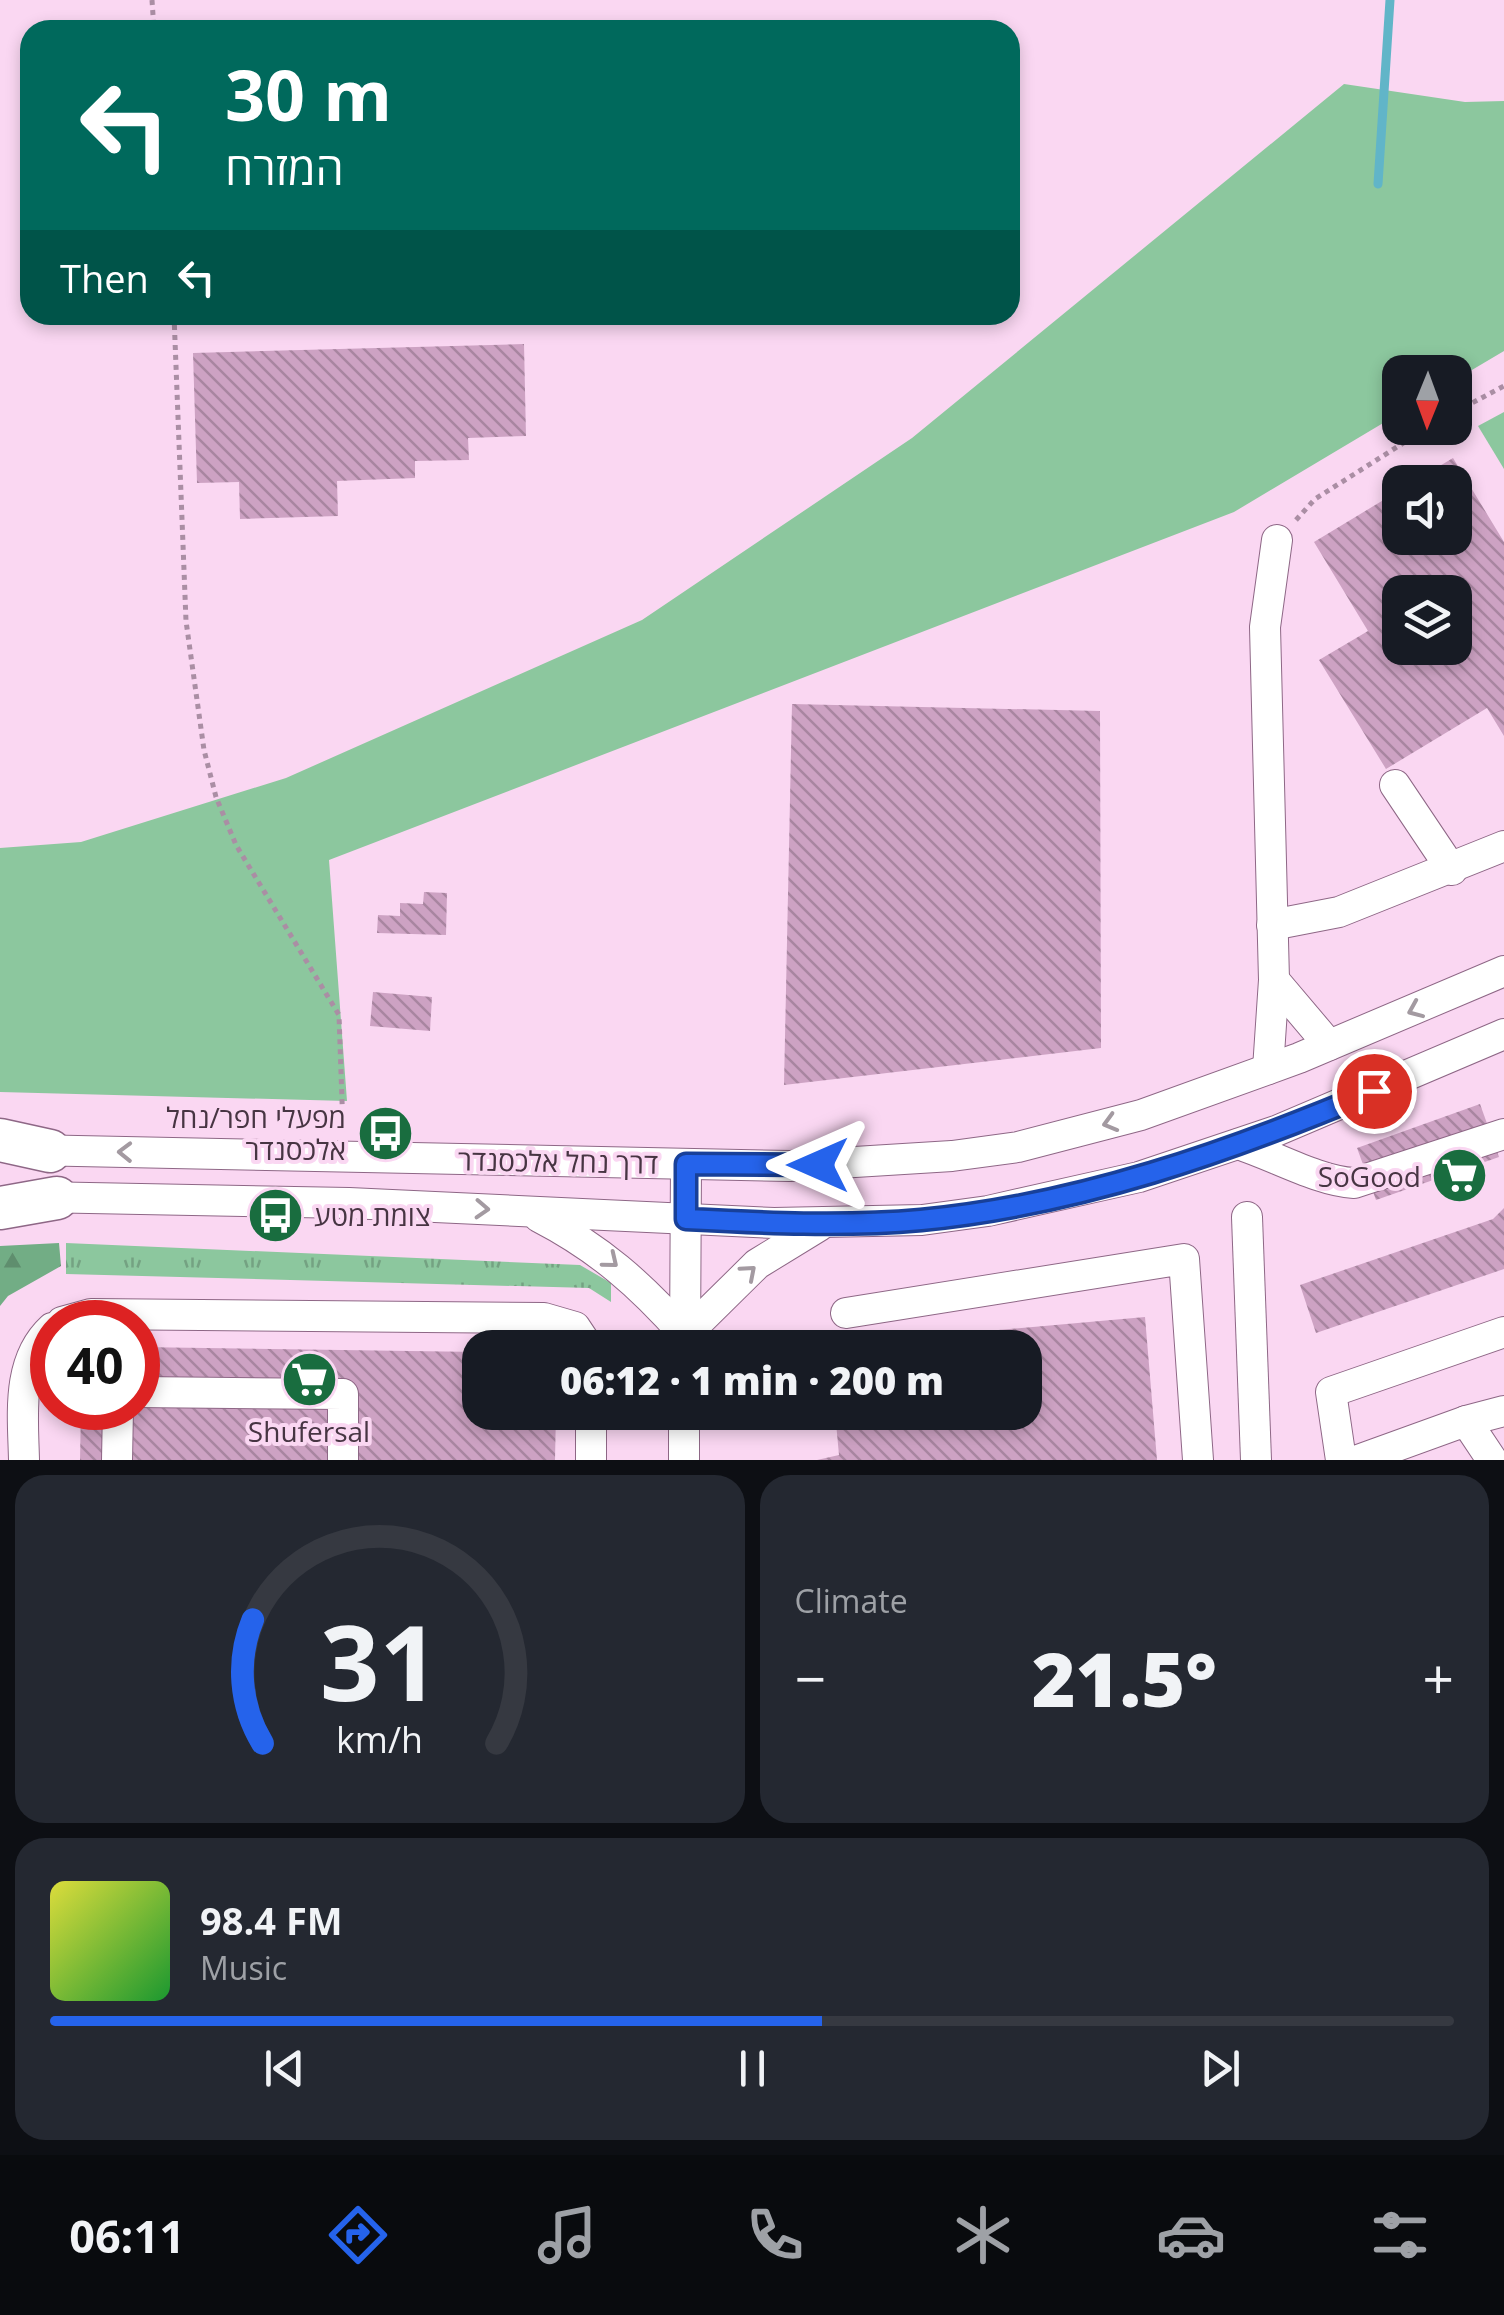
<!DOCTYPE html>
<meta charset="utf-8">
<style>
body{margin:0;font-family:"Open Sans",Heebo,sans-serif;background:#242831;color:#f1f3f6;height:100vh;display:flex;flex-direction:column;font-size:38px;white-space:nowrap}
*{box-sizing:border-box;margin:0}
p{font-size:32px;color:#9ea1a6}
.icon{flex:none;width:55px;height:55px;fill:none;stroke:currentColor;stroke-width:2;stroke-linecap:round;stroke-linejoin:round}
.map{position:relative;height:1460px;overflow:hidden}
.details{display:flex;flex-direction:column;gap:15px;padding:15px;background:#0d0f14;flex:1}
.details>*{flex:none}
.guide{position:absolute;left:20px;top:20px;width:1000px;height:305px;border-radius:30px;box-shadow:0 5px 15px #0003;background:#00695c;color:#fff;overflow:hidden}
.needle{width:65px;rotate:181deg}
.controls{position:absolute;left:1382px;top:355px;display:grid;gap:20px}
.controls a{display:grid;place-items:center;width:90px;height:90px;border-radius:20px;background:#171b24;box-shadow:0 5px 15px #0003;font-size:50px}
.speed{position:absolute;left:30px;top:1300px;display:flex;gap:20px;font-size:50px;font-weight:700;text-align:center}
.speed>*{display:grid;place-content:center;width:130px;height:130px;border-radius:50%;background:#171b24;box-shadow:0 5px 15px #0003;line-height:1}
.speed .limit{border:15px solid #d22;background:#fff;color:#111}
.pin{position:absolute;display:grid;place-items:center;width:85px;height:85px;color:#fff;margin:-42px;border:5px solid #fff;border-radius:50%;box-shadow:0 2px 10px #0007}
.me{position:absolute;width:110px;margin:-55px;rotate:270deg;stroke-linejoin:round;filter:drop-shadow(0 0 8px #0008)}
.turn{display:flex;align-items:center;gap:35px;height:210px;padding:0 40px;font-size:45px}
.turn .icon{width:130px;height:130px;stroke-width:2.5}
.turn b{display:block;font-size:70px;line-height:85px}
.then{display:flex;align-items:center;height:95px;padding:0 40px;background:#0003;gap:20px;font-size:38px}
.big{font-size:75px;font-weight:800;line-height:1.1}
.details .widget{flex:1;display:flex;flex-direction:column;justify-content:center;gap:15px;min-width:0;padding:0 35px;border-radius:30px;background:#242831}
.details .dial{align-items:center;gap:0}
.dial svg{height:260px;overflow:visible;fill:none;stroke:#363941;stroke-width:7;stroke-linecap:round;text-anchor:middle}
.dial text{fill:#f1f3f6;stroke:none}
.song{display:flex;align-items:center;gap:30px}
.cover{width:120px;height:120px;border-radius:15px;background:linear-gradient(135deg,hsl(60 70% 55%),hsl(130 70% 35%))}
.played{height:10px;border-radius:5px;background:linear-gradient(90deg,#2563eb 55%,#363941 55%)}
.keys{display:flex;justify-content:space-around;direction:ltr}
.heat{display:flex;justify-content:space-between;align-items:center;font-size:55px;direction:ltr}
.details .tiles{flex:1;display:grid;gap:15px;grid-template-columns:1fr 1fr}
.widget:last-child{grid-column:span 2}
.trip{position:absolute;left:462px;top:1330px;width:580px;height:100px;border-radius:30px;background:#171b24;box-shadow:0 5px 15px #0003;font-weight:800;line-height:100px;text-align:center}
.tab-bar{display:flex;height:160px;justify-content:space-around;align-items:center;background:#090b0e;color:#9ea1a6}
.tab-bar .icon{width:70px;height:70px}
.tab-bar .on{color:#2563eb}
.tab-bar b{font-size:45px;color:#f1f3f6}
.map>svg:first-child{display:block}
.grass{fill:#8cc79e}
.forest{fill:url(#forest-firs)}
.park{fill:url(#park-tufts)}
.lines{fill:none;stroke-linecap:round;stroke-linejoin:round}
.stream{stroke:#61b5c8;stroke-width:9}
.building{fill:url(#building-back-hatch);fill-rule:evenodd}
.minor-casing{stroke:#8e6786;stroke-width:32}
.highway-casing{stroke:#8e6786;stroke-width:45}
.path{stroke:#aa8ea4;stroke-width:5;stroke-dasharray:5 5;stroke-linecap:butt}
.minor{stroke:#fff;stroke-width:30}
.highway{stroke:#fff;stroke-width:42}
.oneway{stroke:#a39aa1}
.route-casing{stroke:#184099;stroke-width:25}
.route{stroke:#2563eb;stroke-width:18}
.labels{text-anchor:middle;dominant-baseline:central;stroke-width:8;stroke-linejoin:round;paint-order:stroke}
.poi-label{font-size:28px;fill:#473543;stroke:#fad7f2;text-anchor:end}
.street-label{font-size:28px;fill:#473543;stroke:#fad7f2}
</style>
<div class="map">
<svg width="1504" height="1460" viewBox="0 0 1504 1460">
<defs>
<pattern id="forest-firs" width="22" height="20" patternUnits="userSpaceOnUse" patternTransform="scale(2.5)"><rect width="22" height="20" fill="#72ad85"/><path d="M5 1l3.5 6h-7zM16 11l3.5 6h-7z" fill="#5f8e6e"/></pattern>
<pattern id="park-tufts" width="24" height="20" patternUnits="userSpaceOnUse" patternTransform="scale(2.5)"><rect width="24" height="20" fill="#8cc79e"/><path d="M3 7l-1-3M5 7V3M7 7l1-3M15 17l-1-3M17 17v-4M19 17l1-3" fill="none" stroke="#74a282"/></pattern>
<pattern id="building-back-hatch" width="6" height="6" patternUnits="userSpaceOnUse" patternTransform="scale(2.5)"><rect width="6" height="6" fill="#cda2c3"/><path d="M-1 5l2 2M0 0l6 6M5-1l2 2" fill="none" stroke="#a885a0"/></pattern>
</defs>
<rect width="100%" height="100%" fill="#fad7f2"/>
<g class="grass">
<polygon points="1344,84 1465,102 1504,101 1504,351 1455,380 1455,372 1400,372 1400,413 1234,512 329,860 347,1101 0,1092 0,848 81,842 286,778 642,620 912,438"/>
<polygon points="1504,412 1504,469 1478,426"/>
</g>
<polygon class="forest" points="59,1243 61,1266 8,1296 0,1306 0,1246"/>
<polygon class="park" points="66,1243 580,1265 611,1283 611,1302 589,1288 66,1274"/>
<g class="lines">
<polyline class="stream" points="1378,184 1390,0"/>
</g>
<g class="building">
<polygon points="524,344 526,436 468,438 469,460 415,461 415,478 337,481 338,516 240,519 239,482 197,483 193,353"/>
<path d="M1453,458L1504,542V736L1487,708L1386,769L1319,660L1368,631L1314,542L1400,490V538H1455V482H1413ZM1400,592H1455V648H1400Z"/>
<polygon points="792,704 1100,711 1101,1048 784,1085"/>
<polygon points="424,892 447,893 446,935 377,933 378,915 400,916 400,903 423,904"/>
<polygon points="373,992 432,997 430,1031 370,1026"/>
<polygon points="1480,1104 1499,1157 1376,1200 1357,1148"/>
<polygon points="1504,1208 1504,1269 1316,1333 1300,1285 1493,1219"/>
<polygon points="1145,1317 1157,1460 817,1460 839,1455 835,1412 1025,1412 1025,1348 831,1345"/>
<polygon points="138,1347 480,1352 480,1412 556,1412 555,1460 80,1460 81,1408 138,1408"/>
</g>
<g class="lines">
<defs>
<g id="minor">
<polyline points="1395,785 1452,870"/>
<polyline points="1272,925 1339,912 1504,846"/>
<polyline points="1274,980 1329,1045"/>
<polyline points="1268,1069 1274,980 1265,627 1277,540"/>
<path d="M1238,1144C1275,1156 1318,1181 1354,1183L1504,1134"/>
<polyline points="30,1150 790,1166 952,1156 1018,1147 1141,1115 1299,1058 1504,971"/>
<polyline points="38,1197 349,1203 774,1223 922,1220 988,1211 1139,1177 1276,1131 1504,1034"/>
<path d="M539,1217C599,1248 641,1285 685,1335L757,1264L819,1226"/>
<polyline points="1247,1217 1256,1460"/>
<polyline points="846,1313 1184,1259 1198,1460"/>
<polyline points="62,1322 91,1314 544,1318 575,1327 589,1348"/>
<polyline points="685,1345 686,1164"/>
<polyline points="138,1392 343,1394 343,1460"/>
<polyline points="591,1412 591,1460"/>
<polyline points="1466,1421 1504,1411"/>
<path d="M24,1460C23,1415 16,1361 52,1328"/>
<polyline points="117,1460 118,1408"/>
<polyline points="684,1460 684,1412"/>
<polyline points="1341,1460 1331,1392 1504,1332"/>
<polyline points="1358,1460 1466,1421 1492,1460"/>
</g>
<g id="highway">
<polyline points="0,1140 50,1151"/>
<polyline points="0,1208 57,1198"/>
</g>
</defs>
<use href="#minor" class="minor-casing"/>
<use href="#highway" class="highway-casing"/>
<g class="path">
<polyline points="152,0 154,30"/>
<polyline points="174,315 186,621 204,750 216,797 236,845 339,1015 343,1129"/>
<polyline points="1455,412 1504,386"/>
<polyline points="1296,520 1315,499 1427,428"/>
</g>
<use href="#minor" class="minor"/>
<use href="#highway" class="highway"/>
</g>
<defs><path id="oneway-chevron" d="M-2-3.5L2.5 0L-2 3.5" fill="none" stroke-width="1.6" stroke-linecap="round" stroke-linejoin="round" transform="scale(2.5)"/></defs>
<g class="oneway">
<use href="#oneway-chevron" transform="translate(1415 1010) rotate(157)"/>
<use href="#oneway-chevron" transform="translate(1110 1123) rotate(164)"/>
<use href="#oneway-chevron" transform="translate(125 1152) rotate(-179)"/>
<use href="#oneway-chevron" transform="translate(482 1209) rotate(3)"/>
<use href="#oneway-chevron" transform="translate(611 1261) rotate(39)"/>
<use href="#oneway-chevron" transform="translate(749 1272) rotate(-41)"/>
</g>
<g class="lines">
<defs>
<path id="route" d="M818,1165L686,1164V1219C764,1223 843,1227 921,1220C1078,1205 1229,1152 1374,1091"/>
</defs>
<use href="#route" class="route-casing"/>
<use href="#route" class="route"/>
</g>
<defs>
<symbol id="bus-disc" viewBox="-11 -11 22 22"><circle r="9.5" fill="#196d3f" stroke="#fad7f2"/><path d="M-5-6H5V4H4V6H2V4H-2V6H-4V4H-5ZM-3.5-4V0h7V-4ZM-3.5 1.2v1.5H-2V1.2ZM2 1.2v1.5H3.5V1.2Z" fill="#fff"/></symbol>
<symbol id="supermarket-disc" viewBox="-11 -11 22 22"><circle r="9.5" fill="#196d3f" stroke="#fad7f2"/><path d="M-6-5.5h2.5l.6 2H6L4.5 2H-2.5L-4.4-4H-6ZM-1.5 3.2a1.3 1.3 0 1 0 .1 0ZM3 3.2a1.3 1.3 0 1 0 .1 0Z" fill="#fff"/></symbol>
</defs>
<g fill-rule="evenodd">
<use href="#bus-disc" x="354" y="1102" width="63" height="63"/>
<use href="#supermarket-disc" x="1428" y="1144" width="63" height="63"/>
<use href="#bus-disc" x="244" y="1184" width="63" height="63"/>
<use href="#supermarket-disc" x="278" y="1348" width="63" height="63"/>
</g>
<g class="labels">
<g class="poi-label">
<text x="346" y="1117">מפעלי חפר/נחל<tspan x="346" dy="32">אלכסנדר</tspan></text>
<text x="1421" y="1176">SoGood</text>
<text x="314" y="1215" text-anchor="start">צומת מטע</text>
<text x="309" y="1431" text-anchor="middle">Shufersal</text>
</g>
<g class="street-label">
<text transform="translate(558 1161) rotate(1)">דרך נחל אלכסנדר</text>
</g>
</g>
</svg>
<div class="controls">
<a><svg class="needle" viewBox="-14 -14 28 28"><path d="M0-13l5 13h-10z" fill="#e53935"/><path d="M0 13l5-13h-10z" fill="#9ea1a6"/></svg></a>
<a><svg class="icon" aria-label="sound" viewBox="0 0 24 24"><path d="M4 9h4l5-4v14l-5-4H4zM17 9q2 3 0 6"/></svg></a>
<a><svg class="icon" aria-label="layers" viewBox="0 0 24 24"><path d="M12 4l9 5-9 5-9-5zM3 14l9 5 9-5"/></svg></a>
</div>
<div class="speed"><div class="limit">40</div></div>
<div class="pin" style="left:1374px;top:1091px;background:#d93025"><svg class="icon" aria-label="arrive" viewBox="0 0 24 24"><path d="M6 21V4h12l-3 4 3 4H6"/></svg></div>
<svg class="me" style="left:818px;top:1165px" viewBox="-20 -20 40 40"><path d="M0-17L14 15 0 8-14 15z" fill="#2563eb" stroke="#fff" stroke-width="4"/></svg>
<div class="trip">06:12 · 1 min · 200 m</div>
<div class="guide">
<div class="turn"><svg class="icon" aria-label="left" viewBox="0 0 24 24"><path d="M17 20v-9H6M10 6l-5 5 5 5"/></svg><div><b>30 m</b>המזרח</div></div>
<div class="then">Then<svg class="icon" aria-label="left" viewBox="0 0 24 24"><path d="M17 20v-9H6M10 6l-5 5 5 5"/></svg></div>
</div>
</div>
<section class="details">
<div class="tiles">
<div class="widget dial"><svg viewBox="0 0 100 80">
<path d="M14 69A42 42 0 1 1 86 69"/>
<path d="M14 69A42 42 0 0 1 11 31" stroke="#2563eb"/>
<text x="50" y="56" font-size="32" font-weight="700">31</text>
<text x="50" y="72" font-size="11">km/h</text>
</svg></div>
<div class="widget"><p>Climate</p>
<div class="heat"><a>−</a><b class="big">21.5°</b><a>+</a></div>
</div>
<div class="widget">
<div class="song"><i class="cover"></i><div><b>98.4 FM</b><p>Music</p></div></div>
<div class="played"></div>
<div class="keys"><svg class="icon" aria-label="previous" viewBox="0 0 24 24"><path d="M18 5L8 12l10 7zM5 5v14"/></svg><svg class="icon" aria-label="pause" viewBox="0 0 24 24"><path d="M8 5v14M16 5v14"/></svg><svg class="icon" aria-label="next" viewBox="0 0 24 24"><path d="M6 5l10 7-10 7zM19 5v14"/></svg></div>
</div>
</div>
</section>
<nav class="tab-bar">
<b>06:11</b>
<svg class="icon on" aria-label="directions" viewBox="0 0 24 24"><path d="M12 3l9 9-9 9-9-9zM9 14v-3h6M13 9l2 2-2 2"/></svg>
<svg class="icon" aria-label="music" viewBox="0 0 24 24"><path d="M9 18V5l10-2v13"/><circle cx="6" cy="18" r="3"/><circle cx="16" cy="16" r="3"/></svg>
<svg class="icon" aria-label="phone" viewBox="0 0 24 24"><path d="M5 4h4l2 5-3 2q2 4 5 5l2-3 5 2v4C11 20 4 13 5 4z"/></svg>
<svg class="icon" aria-label="climate" viewBox="0 0 24 24"><path d="M12 3v18M4 7l16 10M4 17L20 7"/></svg>
<svg class="icon" aria-label="car" viewBox="0 0 24 24"><path d="M5 17H2v-5l4-1 3-4h7l3 4 3 1v5h-3M9 17h6M6 11h13"/><circle cx="7" cy="17" r="2"/><circle cx="17" cy="17" r="2"/></svg>
<svg class="icon" aria-label="filters" viewBox="0 0 24 24"><path d="M4 7h16M4 17h16"/><circle cx="9" cy="7" r="2"/><circle cx="15" cy="17" r="2"/></svg>
</nav>
